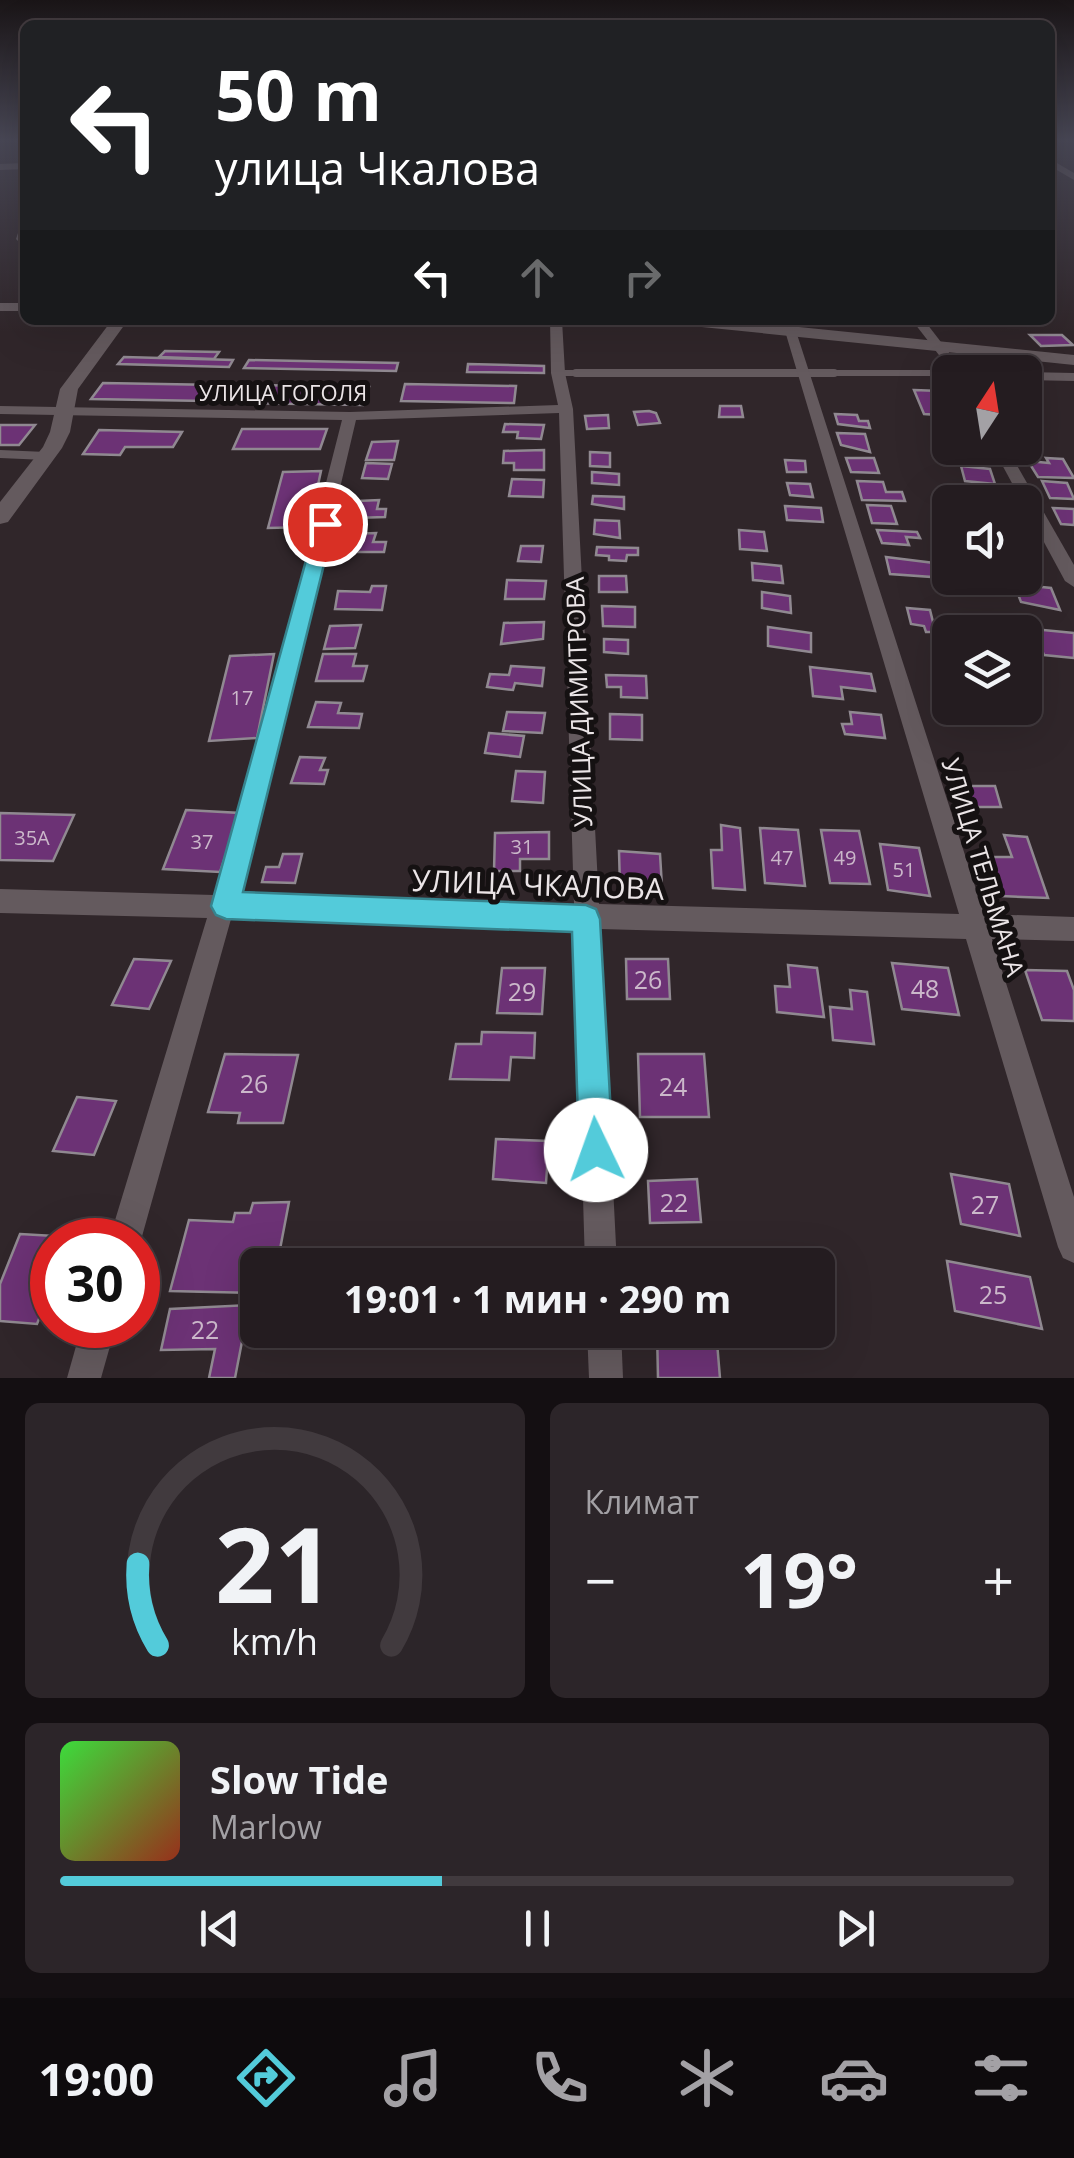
<!DOCTYPE html>
<html lang="ru">
<meta charset="utf-8">
<style>
body{margin:0;font-family:"Open Sans",sans-serif;background:#2c2529;color:#f1f3f6;height:100vh;display:flex;flex-direction:column;font-size:38px;white-space:nowrap}
*{box-sizing:border-box;margin:0}
p{font-size:32px;color:#a3a1a5}
.icon{flex:none;width:55px;height:55px;fill:none;stroke:currentColor;stroke-width:2;stroke-linecap:round;stroke-linejoin:round}
.map{position:relative;height:1378px;overflow:hidden}
.sheet{display:flex;flex-direction:column;gap:25px;padding:25px;background:#140f12;flex:1}
.sheet>*{flex:none}
.hud{position:absolute;left:20px;top:20px;width:1035px;height:305px;border-radius:15px;box-shadow:0 10px 40px #0002,0 0 0 2px #413a3e;background:#202124;color:#fff;overflow:hidden}
.needle{width:65px;rotate:12deg}
.buttons{position:absolute;left:932px;top:355px;display:grid;gap:20px}
.buttons a{display:grid;place-items:center;width:110px;height:110px;border-radius:15px;background:#241c20;box-shadow:0 10px 40px #0002,0 0 0 2px #413a3e;font-size:50px}
.speed{position:absolute;left:30px;top:1218px;display:flex;gap:20px;font-size:50px;font-weight:700;text-align:center}
.speed>*{display:grid;place-content:center;width:130px;height:130px;border-radius:50%;background:#241c20;box-shadow:0 10px 40px #0002,0 0 0 2px #413a3e;line-height:1}
.speed .limit{border:15px solid #d22;background:#fff;color:#111}
.pin{position:absolute;display:grid;place-items:center;width:85px;height:85px;color:#fff;margin:-42px;border:5px solid #fff;border-radius:50%;box-shadow:0 2px 10px #0007}
.me{position:absolute;width:110px;margin:-55px;rotate:357deg;stroke-linejoin:round;filter:drop-shadow(0 0 8px #0008)}
.turn{display:flex;align-items:center;gap:35px;height:210px;padding:0 30px;font-size:45px}
.turn .icon{width:130px;height:130px;stroke-width:2.5}
.turn b{display:block;font-size:70px;line-height:85px}
.lanes{display:flex;align-items:center;height:95px;padding:0 30px;background:#0003;justify-content:center;gap:50px;direction:ltr}
.lanes .off{opacity:.35}
.big{font-size:75px;font-weight:700;line-height:1.1}
.sheet .card{flex:1;display:flex;flex-direction:column;justify-content:center;gap:15px;min-width:0;padding:0 35px;border-radius:15px;background:#2c2529}
.sheet .dial{align-items:center;gap:0}
.dial svg{height:260px;overflow:visible;fill:none;stroke:#413a3e;stroke-width:7;stroke-linecap:round;text-anchor:middle}
.dial text{fill:#f1f3f6;stroke:none}
.song{display:flex;align-items:center;gap:30px}
.cover{width:120px;height:120px;border-radius:15px;background:linear-gradient(135deg,hsl(120 70% 55%),hsl(10 70% 35%))}
.played{height:10px;border-radius:5px;background:linear-gradient(90deg,#53cbda 40%,#413a3e 40%)}
.keys{display:flex;justify-content:space-around;direction:ltr}
.heat{display:flex;justify-content:space-between;align-items:center;font-size:55px;direction:ltr}
.sheet .tiles{flex:1;display:grid;gap:25px;grid-template-columns:1fr 1fr}
.card:last-child{grid-column:span 2}
.trip{position:absolute;left:240px;top:1248px;width:595px;height:100px;border-radius:15px;background:#241c20;box-shadow:0 10px 40px #0002,0 0 0 2px #413a3e;font-weight:700;line-height:100px;text-align:center}
.tab-bar{display:flex;height:160px;justify-content:space-around;align-items:center;background:#0e0b0d;color:#a3a1a5}
.tab-bar .icon{width:70px;height:70px}
.tab-bar .current{color:#53cbda}
.tab-bar b{font-size:45px;color:#f1f3f6}
.map>svg:first-child{display:block}
.building{fill:#6c3275;stroke:#908991;stroke-width:2.5}
.lines{fill:none;stroke-linecap:round;stroke-linejoin:round}
.service-far1{stroke:#645a5e;stroke-width:6}
.service{stroke:#645a5e;stroke-width:8}
.minor{fill:#645a5e;fill-rule:evenodd}
.tertiary{fill:#645a5e;fill-rule:evenodd}
.route{fill:#53cbda;stroke:#36848e;stroke-width:2.5}
.labels{text-anchor:middle;dominant-baseline:central;stroke-width:10;stroke-linejoin:round;paint-order:stroke}
.number-label{font-size:20px;fill:#cbb8ca}
.far-street-label{font-size:22px;fill:#ebe5e7;stroke:#151112}
.street-label{font-size:25px;fill:#ebe5e7;stroke:#151112}
.near-number-label{font-size:25px;fill:#cbb8ca}
.near-street-label{font-size:30px;fill:#ebe5e7;stroke:#151112}
</style>
<div class="map">
<svg width="1074" height="1378" viewBox="0 0 1074 1378">
<rect width="100%" height="100%" fill="#30262a"/>
<g class="building">
<polygon points="1030,335 1062,335 1073,345 1041,346"/>
<polygon points="165,351 219,352 214,359 159,357"/>
<polygon points="124,357 233,360 229,367 118,364"/>
<polygon points="249,360 398,363 396,371 244,368"/>
<polygon points="468,364 544,366 544,373 467,372"/>
<polygon points="103,383 218,385 208,401 91,399"/>
<polygon points="405,384 516,386 514,403 401,401"/>
<polygon points="255,385 369,387 363,405 246,403"/>
<polygon points="914,390 940,391 946,404 935,404 940,415 924,414"/>
<polygon points="720,406 741,406 743,417 719,417"/>
<polygon points="649,411 656,413 660,423 638,425 634,412"/>
<polygon points="835,414 857,415 859,421 868,421 870,428 838,424"/>
<polygon points="608,415 609,428 587,429 585,416"/>
<polygon points="505,424 544,425 541,439 517,438 518,432 503,432"/>
<polygon points="0,425 35,425 19,445 0,445"/>
<polygon points="242,429 327,429 320,449 233,449"/>
<polygon points="99,430 182,432 173,447 125,447 120,455 83,454"/>
<polygon points="837,433 865,434 870,452 841,445"/>
<polygon points="398,441 394,460 366,460 372,442"/>
<polygon points="544,450 544,470 514,470 514,463 503,463 504,451"/>
<polygon points="590,452 610,453 610,467 590,466"/>
<polygon points="846,458 874,458 879,473 851,472"/>
<polygon points="1046,458 1063,459 1074,478 1038,477 1028,461 1049,463"/>
<polygon points="785,460 805,461 806,472 787,472"/>
<polygon points="366,463 392,464 388,479 362,478"/>
<polygon points="961,466 990,469 995,484 965,481"/>
<polygon points="321,471 309,527 268,528 283,472"/>
<polygon points="592,472 619,474 619,485 592,483"/>
<polygon points="512,479 544,480 543,497 509,496"/>
<polygon points="857,481 883,482 886,492 902,492 905,501 862,500"/>
<polygon points="1042,481 1067,483 1074,499 1050,498"/>
<polygon points="787,483 810,484 813,497 790,495"/>
<polygon points="593,496 624,497 624,509 592,504"/>
<polygon points="379,500 377,509 386,509 385,517 354,518 358,501"/>
<polygon points="867,505 891,506 897,524 872,523"/>
<polygon points="785,506 821,508 823,522 787,520"/>
<polygon points="1053,508 1074,509 1074,525 1061,524"/>
<polygon points="595,520 619,521 620,538 594,534"/>
<polygon points="739,530 764,532 767,551 740,549"/>
<polygon points="877,530 917,532 920,538 906,537 909,545 882,543"/>
<polygon points="376,533 373,542 386,542 384,552 344,552 348,534"/>
<polygon points="521,546 543,546 541,562 518,561"/>
<polygon points="597,547 638,548 638,555 627,555 626,561 609,560 609,556 596,555"/>
<polygon points="886,557 942,564 947,578 890,574"/>
<polygon points="752,563 781,566 783,583 753,580"/>
<polygon points="599,576 626,576 627,592 599,592"/>
<polygon points="507,580 546,581 544,599 505,599"/>
<polygon points="1014,584 1051,588 1060,610 1021,602"/>
<polygon points="372,586 386,586 382,610 335,609 338,591 370,592"/>
<polygon points="762,592 790,596 791,613 762,608"/>
<polygon points="602,606 635,607 635,627 603,626"/>
<polygon points="907,608 930,610 933,622 952,624 955,632 926,632 924,626 911,624"/>
<polygon points="544,622 543,639 501,644 504,623"/>
<polygon points="361,625 355,648 324,649 330,626"/>
<polygon points="768,627 811,633 811,652 768,646"/>
<polygon points="1033,629 1074,633 1074,658 1044,655"/>
<polygon points="604,639 628,640 628,654 604,652"/>
<polygon points="274,654 257,738 209,741 230,656"/>
<polygon points="323,654 356,654 353,666 367,666 363,681 316,681"/>
<polygon points="511,666 544,668 542,686 515,683 513,690 487,687 490,674 509,675"/>
<polygon points="810,667 871,674 875,691 841,687 843,699 813,696"/>
<polygon points="606,675 646,676 647,698 621,697 621,687 607,687"/>
<polygon points="316,702 341,703 338,713 362,714 359,728 308,727"/>
<polygon points="507,712 545,713 542,733 503,731"/>
<polygon points="850,712 881,715 885,738 845,734 842,724 852,724"/>
<polygon points="610,714 642,715 642,740 610,739"/>
<polygon points="489,733 524,736 520,757 485,753"/>
<polygon points="300,757 325,758 320,770 328,770 324,784 291,783"/>
<polygon points="516,771 545,772 543,803 512,801"/>
<polygon points="967,786 995,786 1001,807 973,807"/>
<polygon points="186,810 240,813 220,872 163,869"/>
<polygon points="0,813 74,815 53,861 0,860"/>
<polygon points="721,825 740,828 745,890 713,888 711,850 722,850"/>
<polygon points="760,828 798,830 805,886 765,883"/>
<polygon points="821,830 859,831 870,884 830,883"/>
<polygon points="549,832 549,859 520,859 520,871 494,871 495,833"/>
<polygon points="1004,835 1027,837 1048,898 1001,896 988,857 1012,857"/>
<polygon points="880,844 919,848 930,896 888,890"/>
<polygon points="619,851 660,854 662,887 620,886"/>
<polygon points="283,854 302,854 295,883 262,882 266,867 279,867"/>
<polygon points="134,959 171,961 149,1009 112,1005"/>
<polygon points="626,959 668,959 670,999 627,999"/>
<polygon points="892,963 948,968 959,1015 902,1009"/>
<polygon points="788,965 817,968 824,1017 777,1012 775,986 790,987"/>
<polygon points="502,968 545,968 542,1014 497,1013"/>
<polygon points="1025,970 1067,971 1074,990 1074,1021 1042,1020"/>
<polygon points="850,990 867,992 874,1044 833,1040 830,1007 852,1009"/>
<polygon points="482,1032 535,1033 534,1058 511,1057 509,1080 450,1079 456,1044 481,1044"/>
<polygon points="225,1054 298,1055 283,1123 238,1123 240,1113 208,1112"/>
<polygon points="638,1054 704,1054 709,1117 640,1117"/>
<polygon points="77,1097 116,1101 94,1155 53,1151"/>
<polygon points="496,1139 549,1141 546,1183 493,1179"/>
<polygon points="951,1174 1009,1184 1020,1236 961,1224"/>
<polygon points="697,1179 701,1222 650,1223 648,1181"/>
<polygon points="289,1202 277,1265 258,1265 258,1293 170,1291 189,1220 233,1222 235,1213 250,1213 253,1203"/>
<polygon points="20,1234 72,1237 52,1240 52,1286 37,1324 0,1321 0,1284"/>
<polygon points="449,1260 551,1263 551,1265 449,1265"/>
<polygon points="947,1261 1030,1277 1042,1329 955,1311"/>
<polygon points="249,1305 235,1378 209,1378 215,1349 161,1350 170,1309"/>
<polygon points="657,1330 716,1330 720,1378 658,1378"/>
</g>
<g class="lines">
<polyline class="service-far1" points="558,373 950,373"/>
<g class="service">
<polyline points="576,373 834,373"/>
<polyline points="1025,376 1074,377"/>
<polyline points="0,454 46,456"/>
</g>
<g class="minor">
<polygon points="1050,159 1074,173 1074,180 1050,166"/>
<polygon points="25,163 25,169 0,170 0,164"/>
<polygon points="25,224 25,248 16,239 20,227"/>
<rect x="0" y="303" width="25" height="8"/>
<path d="M550,320H562L565,373L573,409L599,904L959,914L785,331L795,328L984,914L1074,917V941L992,939L1074,1197V1263L1063,1258L1058,1247L966,939L600,929L617,1265H585L575,928L231,919L141,1240L138,1248V1240H109L207,918L0,913V889L214,895L290,624L342,420L0,414V406L350,412L558,405L551,373ZM559,413L574,904L238,895L308,624L356,420Z"/>
<polygon points="912,320 924,320 964,372 952,372"/>
<polygon points="993,448 1007,448 1074,565 1074,587 1065,581"/>
<polygon points="82,1325 116,1325 101,1378 67,1378"/>
<polygon points="587,1330 621,1330 623,1378 589,1378"/>
</g>
<g class="tertiary">
<polygon points="112,320 128,320 78,389 70,432 62,448 8,522 0,524 0,502 43,447 50,432 60,389"/>
<polygon points="674,320 731,320 1074,355 1074,365 682,325"/>
</g>
</g>
<linearGradient id="sky" x2="0" y2="1"><stop stop-color="#1a1517"/><stop offset="0.42" stop-color="#484755"/><stop offset="1" stop-color="#484755" stop-opacity="0"/></linearGradient>
<rect width="1074" height="332" fill="url(#sky)"/>
<polygon class="route" points="325,518 334,524 243,892 586,905 596,909 600,919 613,1150 608,1162 596,1167 584,1162 579,1150 572,932 226,919 216,915 211,906 316,524"/>
<g class="labels">
<g class="number-label">
<text x="242" y="697">17</text>
<text x="32" y="837">35А</text>
<text x="202" y="841">37</text>
<text x="522" y="846">31</text>
<text x="782" y="857">47</text>
<text x="845" y="857">49</text>
<text x="904" y="869">51</text>
</g>
<g class="far-street-label">
<text x="283" y="392">УЛИЦА ГОГОЛЯ</text>
</g>
<g class="street-label">
<text transform="translate(578 702) rotate(-92)">УЛИЦА ДИМИТРОВА</text>
<text transform="translate(984 867) rotate(73)">УЛИЦА ТЕЛЬМАНА</text>
</g>
<g class="near-number-label">
<text x="648" y="979">26</text>
<text x="925" y="988">48</text>
<text x="522" y="991">29</text>
<text x="254" y="1083">26</text>
<text x="673" y="1086">24</text>
<text x="674" y="1202">22</text>
<text x="985" y="1204">27</text>
<text x="993" y="1294">25</text>
<text x="205" y="1329">22</text>
</g>
<g class="near-street-label">
<text transform="translate(538 884) rotate(2)">УЛИЦА ЧКАЛОВА</text>
</g>
</g>
</svg>
<div class="buttons">
<a><svg class="needle" viewBox="-14 -14 28 28"><path d="M0-13l5 13h-10z" fill="#e53935"/><path d="M0 13l5-13h-10z" fill="#a3a1a5"/></svg></a>
<a><svg class="icon" aria-label="sound" viewBox="0 0 24 24"><path d="M4 9h4l5-4v14l-5-4H4zM17 9q2 3 0 6"/></svg></a>
<a><svg class="icon" aria-label="layers" viewBox="0 0 24 24"><path d="M12 4l9 5-9 5-9-5zM3 14l9 5 9-5"/></svg></a>
</div>
<div class="speed"><div class="limit">30</div></div>
<div class="pin" style="left:325px;top:524px;background:#d93025"><svg class="icon" aria-label="arrive" viewBox="0 0 24 24"><path d="M6 21V4h12l-3 4 3 4H6"/></svg></div>
<svg class="me" style="left:596px;top:1150px" viewBox="-20 -20 40 40"><circle r="19" fill="#fff"/><path d="M0-13L10 11 0 6-10 11z" fill="#53cbda"/></svg>
<div class="trip">19:01 · 1 мин · 290 m</div>
<div class="hud">
<div class="turn"><svg class="icon" aria-label="left" viewBox="0 0 24 24"><path d="M17 20v-9H6M10 6l-5 5 5 5"/></svg><div><b>50 m</b>улица Чкалова</div></div>
<div class="lanes"><svg class="icon" aria-label="left" viewBox="0 0 24 24"><path d="M17 20v-9H6M10 6l-5 5 5 5"/></svg><svg class="icon off" aria-label="ahead" viewBox="0 0 24 24"><path d="M12 20V5M6 11l6-6 6 6"/></svg><svg class="icon off" aria-label="right" viewBox="0 0 24 24"><path d="M7 20v-9h11M14 6l5 5-5 5"/></svg></div>
</div>
</div>
<section class="sheet">
<div class="tiles">
<div class="card dial"><svg viewBox="0 0 100 80">
<path d="M14 69A42 42 0 1 1 86 69"/>
<path d="M14 69A42 42 0 0 1 8 44" stroke="#53cbda"/>
<text x="50" y="56" font-size="32" font-weight="700">21</text>
<text x="50" y="72" font-size="11">km/h</text>
</svg></div>
<div class="card"><p>Климат</p>
<div class="heat"><a>−</a><b class="big">19°</b><a>+</a></div>
</div>
<div class="card">
<div class="song"><i class="cover"></i><div><b>Slow Tide</b><p>Marlow</p></div></div>
<div class="played"></div>
<div class="keys"><svg class="icon" aria-label="previous" viewBox="0 0 24 24"><path d="M18 5L8 12l10 7zM5 5v14"/></svg><svg class="icon" aria-label="pause" viewBox="0 0 24 24"><path d="M8 5v14M16 5v14"/></svg><svg class="icon" aria-label="next" viewBox="0 0 24 24"><path d="M6 5l10 7-10 7zM19 5v14"/></svg></div>
</div>
</div>
</section>
<nav class="tab-bar">
<b>19:00</b>
<svg class="icon current" aria-label="directions" viewBox="0 0 24 24"><path d="M12 3l9 9-9 9-9-9zM9 14v-3h6M13 9l2 2-2 2"/></svg>
<svg class="icon" aria-label="music" viewBox="0 0 24 24"><path d="M9 18V5l10-2v13"/><circle cx="6" cy="18" r="3"/><circle cx="16" cy="16" r="3"/></svg>
<svg class="icon" aria-label="phone" viewBox="0 0 24 24"><path d="M5 4h4l2 5-3 2q2 4 5 5l2-3 5 2v4C11 20 4 13 5 4z"/></svg>
<svg class="icon" aria-label="climate" viewBox="0 0 24 24"><path d="M12 3v18M4 7l16 10M4 17L20 7"/></svg>
<svg class="icon" aria-label="car" viewBox="0 0 24 24"><path d="M5 17H2v-5l4-1 3-4h7l3 4 3 1v5h-3M9 17h6M6 11h13"/><circle cx="7" cy="17" r="2"/><circle cx="17" cy="17" r="2"/></svg>
<svg class="icon" aria-label="filters" viewBox="0 0 24 24"><path d="M4 7h16M4 17h16"/><circle cx="9" cy="7" r="2"/><circle cx="15" cy="17" r="2"/></svg>
</nav>
